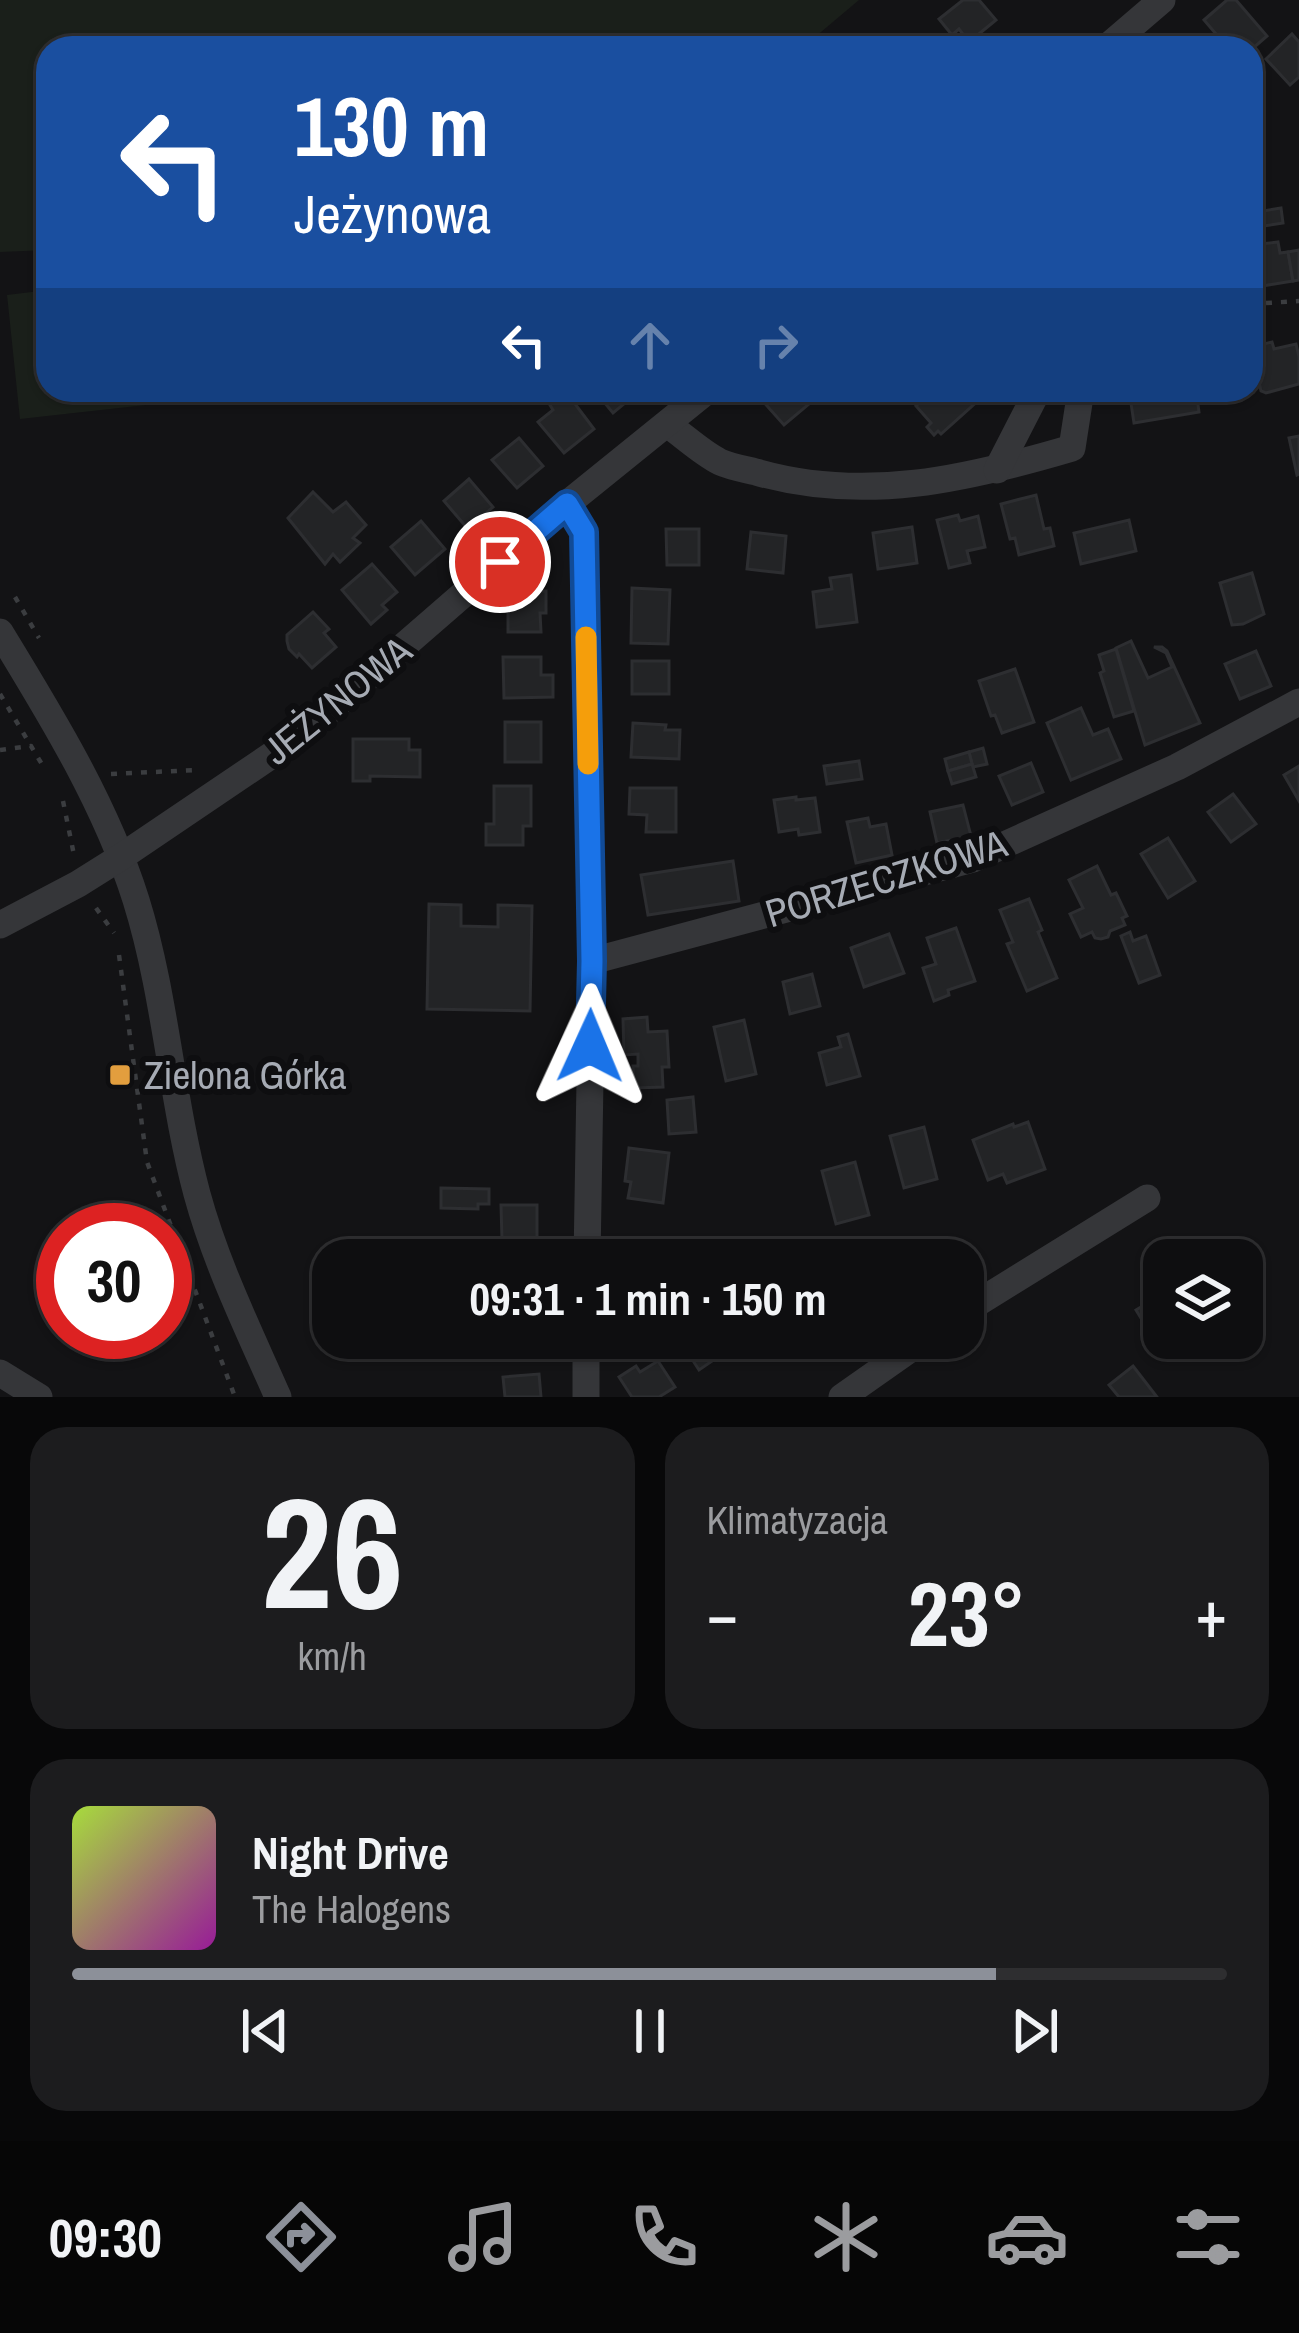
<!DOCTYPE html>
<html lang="pl">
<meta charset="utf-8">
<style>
body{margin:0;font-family:"Archivo Narrow",sans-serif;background:#1c1c1e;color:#f1f3f6;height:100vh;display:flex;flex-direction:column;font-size:45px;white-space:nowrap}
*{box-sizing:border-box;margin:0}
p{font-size:39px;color:#9b9c9f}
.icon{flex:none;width:66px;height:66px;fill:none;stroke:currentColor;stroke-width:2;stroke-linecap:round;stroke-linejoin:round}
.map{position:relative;height:1397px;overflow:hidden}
.panel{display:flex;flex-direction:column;gap:30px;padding:30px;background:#080809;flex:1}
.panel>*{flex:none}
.hud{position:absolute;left:36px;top:36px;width:1227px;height:366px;border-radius:36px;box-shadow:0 3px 9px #0004,0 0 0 3px #2e2e30;background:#1a4fa0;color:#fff;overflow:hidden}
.buttons{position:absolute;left:1143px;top:1239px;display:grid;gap:24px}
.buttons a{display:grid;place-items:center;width:120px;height:120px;border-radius:24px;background:#0e0e10;box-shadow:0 3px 9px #0004,0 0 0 3px #2e2e30;font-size:60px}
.speed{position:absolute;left:36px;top:1203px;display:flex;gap:24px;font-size:60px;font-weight:700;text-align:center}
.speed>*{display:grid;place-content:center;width:156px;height:156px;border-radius:50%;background:#0e0e10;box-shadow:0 3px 9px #0004,0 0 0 3px #2e2e30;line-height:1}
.speed .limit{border:18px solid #d22;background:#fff;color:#111}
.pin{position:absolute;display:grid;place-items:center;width:102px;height:102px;color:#fff;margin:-51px;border:6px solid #fff;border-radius:50%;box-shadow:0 3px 12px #0007}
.me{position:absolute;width:132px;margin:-66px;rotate:1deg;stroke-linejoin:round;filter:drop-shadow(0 0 9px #0008)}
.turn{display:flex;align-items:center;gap:42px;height:252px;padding:0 60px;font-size:54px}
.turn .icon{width:156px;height:156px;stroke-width:2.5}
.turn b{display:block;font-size:84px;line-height:102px}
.lanes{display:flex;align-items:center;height:114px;padding:0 60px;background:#0003;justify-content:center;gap:60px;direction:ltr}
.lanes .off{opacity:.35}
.big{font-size:90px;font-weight:800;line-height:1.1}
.panel .widget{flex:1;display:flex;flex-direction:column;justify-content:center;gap:18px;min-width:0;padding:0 42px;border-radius:36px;background:#1c1c1e}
.panel .dial{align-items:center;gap:0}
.dial b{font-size:156px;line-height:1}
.song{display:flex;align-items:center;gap:36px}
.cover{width:144px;height:144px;border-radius:18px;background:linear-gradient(135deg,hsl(80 70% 55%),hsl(300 70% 35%))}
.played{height:12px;border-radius:6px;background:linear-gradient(90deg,#8c9099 80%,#2e2e30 80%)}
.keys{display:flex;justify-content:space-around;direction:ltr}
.heat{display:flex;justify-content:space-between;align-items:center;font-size:66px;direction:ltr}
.panel .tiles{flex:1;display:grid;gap:30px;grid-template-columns:1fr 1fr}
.widget:last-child{grid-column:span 2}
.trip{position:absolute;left:312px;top:1239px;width:672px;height:120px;border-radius:36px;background:#0e0e10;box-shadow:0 3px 9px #0004,0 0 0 3px #2e2e30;font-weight:800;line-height:120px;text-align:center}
.dock{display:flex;height:192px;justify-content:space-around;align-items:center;background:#060606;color:#9b9c9f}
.dock .icon{width:84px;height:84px}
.dock .on{color:#8c9099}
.dock b{font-size:54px;color:#f1f3f6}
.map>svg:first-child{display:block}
.green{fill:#1a1f1a}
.building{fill:#232426;stroke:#2d2e31;stroke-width:3}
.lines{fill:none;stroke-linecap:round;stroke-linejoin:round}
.path{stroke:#3b3d40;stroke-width:4.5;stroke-dasharray:6 9;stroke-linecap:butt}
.minor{stroke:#353639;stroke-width:27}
.route-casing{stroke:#114b97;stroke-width:30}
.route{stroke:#1a73e8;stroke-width:21}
.slow{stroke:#f59e0b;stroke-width:21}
.poi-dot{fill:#e29e3e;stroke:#0e0e10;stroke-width:4.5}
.labels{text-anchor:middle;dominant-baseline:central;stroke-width:12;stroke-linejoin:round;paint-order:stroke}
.street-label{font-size:39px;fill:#a6abb4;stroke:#0e0e10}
.poi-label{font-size:39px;fill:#a6abb4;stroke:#0e0e10;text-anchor:start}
</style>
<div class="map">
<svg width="1299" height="1397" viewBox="0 0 1299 1397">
<rect width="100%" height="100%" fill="#131315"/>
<g class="green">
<polygon points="0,0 859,0 802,48 48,48 48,250 0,252"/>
<polygon points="48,290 48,390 280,390 20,419 7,295"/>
</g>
<g class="building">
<polygon points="963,0 979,0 996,20 969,42 959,29 952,35 939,19"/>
<polygon points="1227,0 1236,0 1267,36 1251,50 1228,48 1204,20"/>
<polygon points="1292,34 1299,42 1299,77 1290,85 1266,59"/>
<polygon points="1281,208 1283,223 1251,228 1251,213"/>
<polygon points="1278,242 1280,253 1288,252 1293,281 1262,286 1257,255 1262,254 1260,244"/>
<polygon points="1299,250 1299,280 1293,281 1288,252"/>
<polygon points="1272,342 1274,349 1296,344 1299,357 1299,384 1266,393 1261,391 1251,347"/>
<polygon points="594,390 629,390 625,394 630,399 613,413"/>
<polygon points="769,390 806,390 815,399 784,425 760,398"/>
<polygon points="934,390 974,390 981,398 941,434 938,431 934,435 927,427 931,423 916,406"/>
<polygon points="1129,390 1196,390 1199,412 1134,423"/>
<polygon points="566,392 594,429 564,453 538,422 553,410 550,405"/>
<polygon points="1299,436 1299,474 1297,475 1289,438"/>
<polygon points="519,438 543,466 517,488 492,460"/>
<polygon points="469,479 493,507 468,529 444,501"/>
<polygon points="313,492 333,512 346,502 366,525 353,538 360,543 340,562 333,554 325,564 288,518"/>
<polygon points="1036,495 1044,529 1050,528 1054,546 1019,555 1015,538 1010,539 1001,504"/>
<polygon points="958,515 960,521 978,516 985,547 967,551 970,563 949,568 937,520"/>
<polygon points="1129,520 1136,551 1081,564 1074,533"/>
<polygon points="421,521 445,549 415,575 391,547"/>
<polygon points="912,527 917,563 878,569 873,533"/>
<polygon points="666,529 699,529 699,565 667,565"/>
<polygon points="751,532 786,536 783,573 747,569"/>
<polygon points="372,564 397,592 382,605 387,610 371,624 342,590"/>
<polygon points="1252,573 1264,614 1243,624 1232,625 1220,583"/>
<polygon points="851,575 857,622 817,627 813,592 832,589 830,578"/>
<polygon points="632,588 670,590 668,644 631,643"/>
<polygon points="546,591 546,613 540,613 541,632 508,632 508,610 515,610 515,592"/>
<polygon points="313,612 329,629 324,633 336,647 312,668 299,654 297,657 289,649 287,641 287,635"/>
<polygon points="1131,641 1148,678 1172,667 1166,653 1154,647 1162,647 1167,651 1200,723 1145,745 1116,648"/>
<polygon points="1116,649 1134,711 1114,717 1100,673 1104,671 1099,655"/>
<polygon points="1256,651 1271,686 1240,699 1225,664"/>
<polygon points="503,657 541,657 541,675 553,675 553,697 504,698"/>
<rect x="632" y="661" width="37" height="33"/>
<polygon points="1015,669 1034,722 1002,733 995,715 991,716 979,681"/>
<polygon points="1081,708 1093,735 1108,729 1121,759 1071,780 1047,723"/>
<rect x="505" y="722" width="36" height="40"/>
<polygon points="633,723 666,725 665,730 680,730 679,759 631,757"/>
<polygon points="353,739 409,739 409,750 420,750 420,777 370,776 370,781 353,781"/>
<polygon points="983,748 987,764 973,767 969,752"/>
<polygon points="969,752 972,764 948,771 945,759"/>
<polygon points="859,761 862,779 827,784 824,766"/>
<polygon points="1031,763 1043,792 1012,805 999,776"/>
<polygon points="972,764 976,777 952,784 948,771"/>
<polygon points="1299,766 1299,801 1284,775"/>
<polygon points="494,786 531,786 531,826 523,826 523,845 486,845 486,824 494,824"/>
<polygon points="630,788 676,788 676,832 646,832 647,815 629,814"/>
<polygon points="1233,794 1256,824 1231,842 1208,812"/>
<polygon points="796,797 796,800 815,798 820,832 799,835 798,829 779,832 774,800"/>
<polygon points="963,805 971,836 937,843 930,812"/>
<polygon points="868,818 870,827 886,824 892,855 856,863 847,822"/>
<polygon points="1168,838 1195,881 1168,898 1141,854"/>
<polygon points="733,861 739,901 648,915 641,875"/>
<polygon points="1097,866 1111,895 1116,893 1127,916 1122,918 1125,925 1110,931 1108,937 1101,939 1095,938 1092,932 1081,937 1070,914 1083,908 1069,880"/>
<polygon points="1029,899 1042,930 1038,932 1057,978 1027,991 1007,944 1013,942 1000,910"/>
<polygon points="429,904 461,905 461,926 498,927 498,905 532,906 530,1011 427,1009"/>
<polygon points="956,928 975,981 948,990 949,995 934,1001 923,968 936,964 927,938"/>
<polygon points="1130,932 1133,941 1146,936 1160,975 1139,983 1121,936"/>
<polygon points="889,934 904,973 864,987 851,948"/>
<polygon points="812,974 820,1006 790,1014 783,982"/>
<polygon points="647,1017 648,1032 667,1031 669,1067 662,1067 663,1087 634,1088 633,1066 638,1066 638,1054 624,1055 623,1019"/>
<polygon points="744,1020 756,1074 726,1081 714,1027"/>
<polygon points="848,1034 860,1076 827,1085 819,1053 841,1047 838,1037"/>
<polygon points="693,1097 696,1132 669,1134 667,1100"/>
<polygon points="1028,1122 1045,1169 1007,1183 1003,1174 988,1180 973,1140 1013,1124 1014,1127"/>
<polygon points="924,1127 937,1179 904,1188 890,1136"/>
<polygon points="629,1148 669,1153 663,1203 628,1198 631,1182 625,1181"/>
<polygon points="855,1162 869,1215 836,1224 822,1171"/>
<polygon points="441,1188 489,1189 489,1204 478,1204 478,1209 441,1208"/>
<polygon points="501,1205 537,1205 537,1241 531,1241 531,1255 496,1256 495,1240 502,1240"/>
<polygon points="1162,1287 1164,1338 1177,1338 1160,1349 1136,1310 1151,1301 1147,1296"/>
<rect x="492" y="1338" width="34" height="9"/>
<polygon points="720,1338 728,1350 699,1370 679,1339"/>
<polygon points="658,1361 675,1387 659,1397 632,1397 619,1377 636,1366 640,1372"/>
<polygon points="1133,1366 1157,1397 1119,1397 1109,1385"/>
<polygon points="539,1374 541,1397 505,1397 503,1377"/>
</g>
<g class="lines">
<g class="path">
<polyline points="1251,304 1299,301"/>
<polyline points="15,597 39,638"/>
<polyline points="0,694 31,746"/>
<polyline points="0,750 31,746 43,766"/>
<polyline points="111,774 196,770"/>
<polyline points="63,801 74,855"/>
<polyline points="96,908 114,933"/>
<polyline points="119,955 147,1162 235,1397"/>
</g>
<g class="minor">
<polyline points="1106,48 1162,0"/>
<path d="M667,424C684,436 702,453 720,462C731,467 744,469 756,472C864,503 967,479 1072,448L1081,390"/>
<polyline points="997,470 1038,390"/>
<polyline points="567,504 584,532 592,961 587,1260"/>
<path d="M0,632C52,717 106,805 136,900C166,996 171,1097 197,1194C216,1264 249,1331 278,1397"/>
<polyline points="0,925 78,884 121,857 300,736 567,504 708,390"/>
<polyline points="592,961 973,859 1177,767 1299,702"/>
<polyline points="963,1312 1147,1198"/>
<polyline points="586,1338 586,1397"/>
<polyline points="0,1373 39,1397"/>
<polyline points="842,1397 926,1338"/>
</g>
</g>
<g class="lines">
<defs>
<polyline id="route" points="500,562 567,504 584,532 592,961 590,1046"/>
</defs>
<use href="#route" class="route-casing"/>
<use href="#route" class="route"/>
<polyline class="slow" points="586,637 588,764"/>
</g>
<rect class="poi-dot" x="108" y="1063" width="24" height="24" rx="6"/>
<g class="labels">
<g class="street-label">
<text transform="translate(337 700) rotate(-39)">JEŻYNOWA</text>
<text transform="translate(886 878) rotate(-17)">PORZECZKOWA</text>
</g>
<g class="poi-label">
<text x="144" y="1075">Zielona Górka</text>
</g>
</g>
</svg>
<div class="buttons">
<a><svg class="icon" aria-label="layers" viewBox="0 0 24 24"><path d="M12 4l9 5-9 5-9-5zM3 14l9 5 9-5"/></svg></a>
</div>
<div class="speed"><div class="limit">30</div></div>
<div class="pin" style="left:500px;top:562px;background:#d93025"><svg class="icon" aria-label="arrive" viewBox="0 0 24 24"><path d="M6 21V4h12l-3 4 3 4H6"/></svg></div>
<svg class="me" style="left:590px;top:1046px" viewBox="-20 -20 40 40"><path d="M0-17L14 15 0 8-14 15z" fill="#1a73e8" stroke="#fff" stroke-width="4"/></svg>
<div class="trip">09:31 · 1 min · 150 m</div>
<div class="hud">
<div class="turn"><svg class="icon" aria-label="left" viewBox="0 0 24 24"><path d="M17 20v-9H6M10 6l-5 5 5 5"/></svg><div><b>130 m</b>Jeżynowa</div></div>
<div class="lanes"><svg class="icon" aria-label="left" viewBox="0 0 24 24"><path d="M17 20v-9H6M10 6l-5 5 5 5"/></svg><svg class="icon off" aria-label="ahead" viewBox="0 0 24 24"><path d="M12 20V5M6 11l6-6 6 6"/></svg><svg class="icon off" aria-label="right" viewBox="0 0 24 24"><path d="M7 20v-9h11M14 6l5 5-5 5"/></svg></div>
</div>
</div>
<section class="panel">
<div class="tiles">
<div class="widget dial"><b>26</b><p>km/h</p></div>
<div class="widget"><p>Klimatyzacja</p>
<div class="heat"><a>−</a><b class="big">23°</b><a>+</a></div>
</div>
<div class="widget">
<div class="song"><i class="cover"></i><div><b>Night Drive</b><p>The Halogens</p></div></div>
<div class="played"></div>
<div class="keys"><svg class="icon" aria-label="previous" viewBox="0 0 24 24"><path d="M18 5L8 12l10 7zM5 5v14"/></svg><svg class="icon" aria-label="pause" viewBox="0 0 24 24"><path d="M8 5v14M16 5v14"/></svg><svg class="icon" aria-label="next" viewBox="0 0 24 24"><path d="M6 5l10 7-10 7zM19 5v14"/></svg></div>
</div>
</div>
</section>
<nav class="dock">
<b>09:30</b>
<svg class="icon on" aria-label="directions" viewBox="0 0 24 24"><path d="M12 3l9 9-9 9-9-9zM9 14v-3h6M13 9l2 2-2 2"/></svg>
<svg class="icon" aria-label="music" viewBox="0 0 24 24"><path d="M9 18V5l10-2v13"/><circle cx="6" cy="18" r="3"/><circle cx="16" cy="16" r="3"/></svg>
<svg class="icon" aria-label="phone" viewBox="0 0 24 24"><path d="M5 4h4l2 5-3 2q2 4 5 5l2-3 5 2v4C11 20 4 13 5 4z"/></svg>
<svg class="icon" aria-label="climate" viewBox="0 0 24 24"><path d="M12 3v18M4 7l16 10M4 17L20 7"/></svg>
<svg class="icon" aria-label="car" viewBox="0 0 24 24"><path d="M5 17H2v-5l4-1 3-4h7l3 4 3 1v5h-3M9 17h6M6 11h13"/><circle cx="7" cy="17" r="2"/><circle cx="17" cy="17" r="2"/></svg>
<svg class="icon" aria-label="filters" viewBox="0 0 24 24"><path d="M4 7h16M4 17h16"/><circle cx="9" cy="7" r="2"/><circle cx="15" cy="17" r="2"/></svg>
</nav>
